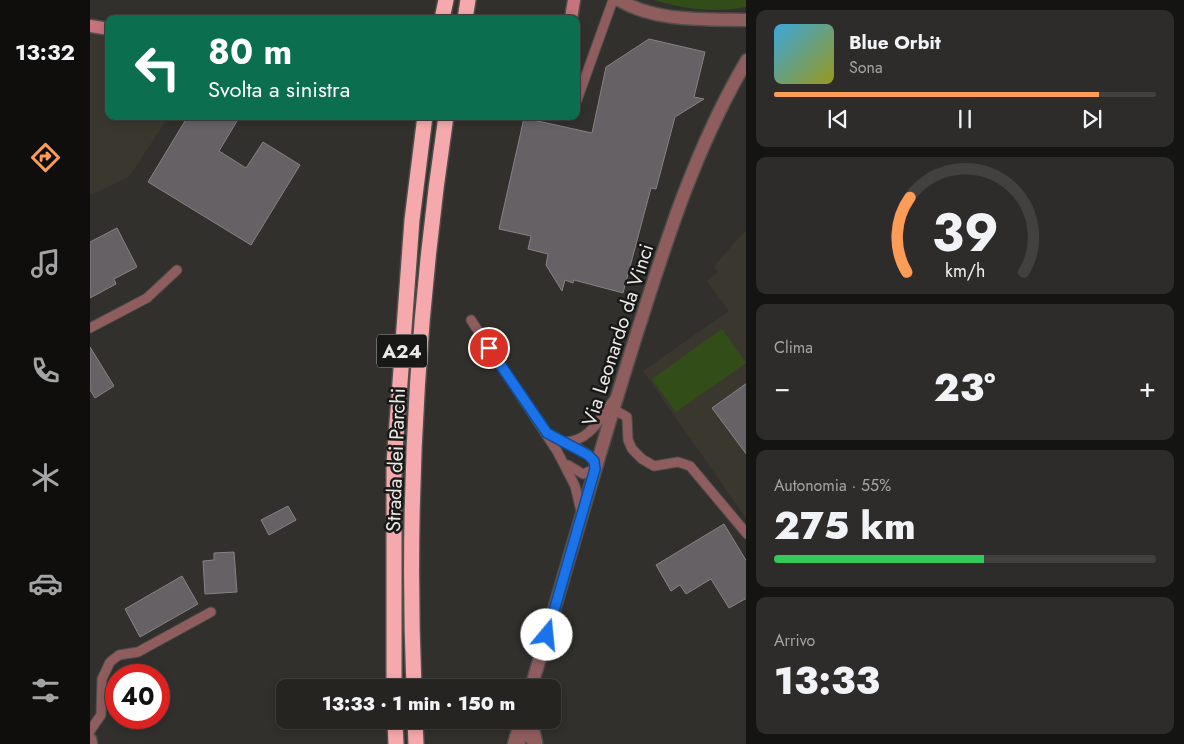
<!DOCTYPE html>
<html lang="it">
<meta charset="utf-8">
<style>
body{margin:0;font-family:Jost,sans-serif;background:#2d2c2a;color:#f1f3f6;height:100vh;display:flex;flex-direction:column;font-size:19px;white-space:nowrap}
*{box-sizing:border-box;margin:0}
p{font-size:16px;color:#a3a4a5}
.icon{flex:none;width:28px;height:28px;fill:none;stroke:currentColor;stroke-width:2;stroke-linecap:round;stroke-linejoin:round}
.map{position:relative;flex:1;overflow:hidden}
.drawer{display:flex;flex-direction:column;gap:10px;padding:10px;background:#141412;width:438px}
.drawer>*{flex:none}
.banner{position:absolute;left:15px;top:15px;width:475px;height:105px;border-radius:10px;box-shadow:0 2px 8px #0003,0 0 0 1px #42413f;background:#0b6e4f;color:#fff;overflow:hidden}
.speed{position:absolute;left:15px;top:664px;display:flex;gap:10px;font-size:25px;font-weight:700;text-align:center}
.speed>*{display:grid;place-content:center;width:65px;height:65px;border-radius:50%;background:#252421;box-shadow:0 2px 8px #0003,0 0 0 1px #42413f;line-height:1}
.speed .limit{border:8px solid #d22;background:#fff;color:#111}
.pin{position:absolute;display:grid;place-items:center;width:42px;height:42px;color:#fff;margin:-21px;border:2px solid #fff;border-radius:50%;box-shadow:0 1px 5px #0007}
.me{position:absolute;width:55px;margin:-28px;rotate:17deg;stroke-linejoin:round;filter:drop-shadow(0 0 4px #0008)}
.turn{display:flex;align-items:center;gap:18px;height:105px;padding:0 20px;font-size:22px}
.turn .icon{width:65px;height:65px;stroke-width:2.5}
.turn b{display:block;font-size:35px;line-height:42px}
.big{font-size:38px;font-weight:800;line-height:1.1}
.drawer .card{flex:1;display:flex;flex-direction:column;justify-content:center;gap:8px;min-width:0;padding:0 18px;border-radius:10px;background:#2d2c2a}
.drawer .dial{align-items:center;gap:0}
.dial svg{height:130px;overflow:visible;fill:none;stroke:#42413f;stroke-width:7;stroke-linecap:round;text-anchor:middle}
.dial text{fill:#f1f3f6;stroke:none}
.song{display:flex;align-items:center;gap:15px}
.cover{width:60px;height:60px;border-radius:8px;background:linear-gradient(135deg,hsl(200 70% 55%),hsl(60 70% 35%))}
.played{height:5px;border-radius:2px;background:linear-gradient(90deg,#fd9c56 85%,#42413f 85%)}
.keys{display:flex;justify-content:space-around;direction:ltr}
.heat{display:flex;justify-content:space-between;align-items:center;font-size:28px;direction:ltr}
.charge{height:8px;border-radius:4px;background:linear-gradient(90deg,#34c759 55%,#42413f 0)}
.trip{position:absolute;left:186px;top:679px;width:285px;height:50px;border-radius:10px;background:#252421;box-shadow:0 2px 8px #0003,0 0 0 1px #42413f;font-weight:800;line-height:50px;text-align:center}
main{display:flex;flex:1;min-height:0}
.dock{display:flex;flex-direction:column;width:90px;justify-content:space-around;align-items:center;background:#0f0e0d;color:#a3a4a5}
.dock .icon{width:35px;height:35px}
.dock .on{color:#fd9c56}
.dock b{font-size:22px;color:#f1f3f6}
.map>svg:first-child{display:block}
.built{fill:#3a382e}
.green{fill:#324d17}
.building{fill:#656165;stroke:#868286}
.lines{fill:none;stroke-linecap:round;stroke-linejoin:round}
.service-casing{stroke:#4f4e4a;stroke-width:11}
.minor-casing{stroke:#4f4e4a;stroke-width:15}
.tertiary-casing{stroke:#4f4e4a;stroke-width:15}
.secondary-casing{stroke:#4f4e4a;stroke-width:15}
.motorway-casing{stroke:#4f4e4a;stroke-width:18}
.service{stroke:#905d5f;stroke-width:9}
.minor{stroke:#905d5f;stroke-width:12}
.tertiary{stroke:#905d5f;stroke-width:12}
.secondary{stroke:#c67479;stroke-width:12}
.motorway{stroke:#f6a9ac;stroke-width:15}
.route-casing{stroke:#114b97;stroke-width:12}
.route{stroke:#1a73e8;stroke-width:9}
.labels{text-anchor:middle;dominant-baseline:central;stroke-width:5;stroke-linejoin:round;paint-order:stroke}
.shield{fill:#181816;stroke:#abaaa8;stroke-width:1}
.shield-label{font-size:19px;font-weight:bold;fill:#eae9e7}
.street-label{font-size:20px;fill:#eae9e7;stroke:#181816}
</style>
<main>
<nav class="dock">
<b>13:32</b>
<svg class="icon on" aria-label="directions" viewBox="0 0 24 24"><path d="M12 3l9 9-9 9-9-9zM9 14v-3h6M13 9l2 2-2 2"/></svg>
<svg class="icon" aria-label="music" viewBox="0 0 24 24"><path d="M9 18V5l10-2v13"/><circle cx="6" cy="18" r="3"/><circle cx="16" cy="16" r="3"/></svg>
<svg class="icon" aria-label="phone" viewBox="0 0 24 24"><path d="M5 4h4l2 5-3 2q2 4 5 5l2-3 5 2v4C11 20 4 13 5 4z"/></svg>
<svg class="icon" aria-label="climate" viewBox="0 0 24 24"><path d="M12 3v18M4 7l16 10M4 17L20 7"/></svg>
<svg class="icon" aria-label="car" viewBox="0 0 24 24"><path d="M5 17H2v-5l4-1 3-4h7l3 4 3 1v5h-3M9 17h6M6 11h13"/><circle cx="7" cy="17" r="2"/><circle cx="17" cy="17" r="2"/></svg>
<svg class="icon" aria-label="filters" viewBox="0 0 24 24"><path d="M4 7h16M4 17h16"/><circle cx="9" cy="7" r="2"/><circle cx="15" cy="17" r="2"/></svg>
</nav>
<div class="map">
<svg width="657" height="744" viewBox="0 0 657 744">
<rect width="100%" height="100%" fill="#31302c"/>
<g class="built">
<polygon points="0,33 19,36 19,116 79,116 39,177 0,195"/>
<polygon points="656,230 656,518 553,371 639,311 617,281 628,272 624,266"/>
</g>
<g class="green">
<path d="M564,0H656V7C627,13 592,9 564,0Z"/>
<polygon points="632,329 656,363 586,412 562,379"/>
</g>
<g class="building">
<polygon points="559,39 615,52 604,97 614,99 585,117 566,189 561,188 533,293 484,280 483,283 475,280 472,291 456,265 458,254 438,249 441,236 409,229 434,118 502,133 516,67"/>
<polygon points="98,116 150,116 129,151 156,168 173,142 210,165 161,245 58,182"/>
<polygon points="27,228 47,267 24,279 26,284 0,298 0,242"/>
<polygon points="0,347 24,386 5,398 0,390"/>
<polygon points="657,383 657,455 622,408"/>
<polygon points="198,506 206,520 179,535 171,520"/>
<polygon points="634,524 657,562 657,598 639,608 621,579 596,594 590,585 581,591 566,565"/>
<polygon points="144,552 147,592 115,594 113,561 124,560 124,553"/>
<polygon points="92,576 108,604 50,637 35,609"/>
</g>
<g class="lines">
<defs>
<g id="service">
<polyline points="486,103 523,0"/>
<polyline points="381,320 467,451 485,486 491,511"/>
<polyline points="0,328 57,298 87,270"/>
<polyline points="523,409 537,417 538,440 542,449 552,459 564,466 588,462 600,466 657,534"/>
<path d="M458,434C472,445 504,448 505,469L493,474L478,465"/>
<path d="M474,442C499,442 510,419 523,401"/>
<polyline points="0,731 11,715 12,679 20,662 29,655 48,652 121,612"/>
</g>
<g id="minor">
<path d="M529,0C566,22 614,19 657,20"/>
<polyline points="441,720 446,742"/>
<polyline points="429,743 426,737 434,732 446,743"/>
</g>
<g id="tertiary">
<path d="M441,688C476,570 509,453 546,336C576,241 606,146 657,60"/>
<polyline points="0,739 1,744"/>
<polyline points="424,744 431,720"/>
</g>
<g id="secondary">
<polyline points="481,19 484,0"/>
<polyline points="0,26 19,29"/>
</g>
<g id="motorway">
<polyline points="352,19 356,0"/>
<polyline points="375,19 378,0"/>
<polyline points="304,688 304,464 322,220 335,116"/>
<path d="M324,688C316,497 328,305 356,116"/>
<polyline points="305,720 306,744"/>
<polyline points="325,720 326,744"/>
</g>
</defs>
<use href="#service" class="service-casing"/>
<use href="#minor" class="minor-casing"/>
<use href="#tertiary" class="tertiary-casing"/>
<use href="#secondary" class="secondary-casing"/>
<use href="#motorway" class="motorway-casing"/>
<use href="#service" class="service"/>
<use href="#minor" class="minor"/>
<use href="#tertiary" class="tertiary"/>
<use href="#secondary" class="secondary"/>
<use href="#motorway" class="motorway"/>
</g>
<g class="lines">
<defs>
<polyline id="route" points="399,348 457,433 498,455 504,461 505,469 457,635"/>
</defs>
<use href="#route" class="route-casing"/>
<use href="#route" class="route"/>
</g>
<g class="labels">
<rect class="shield" x="287" y="334.5" width="50" height="33" rx="4"/>
<g class="shield-label">
<text x="312" y="351">A24</text>
</g>
<g class="street-label">
<text transform="translate(528 335) rotate(-72)">Via Leonardo da Vinci</text>
<text transform="translate(306 460) rotate(-88)">Strada dei Parchi</text>
</g>
</g>
</svg>
<div class="speed"><div class="limit">40</div></div>
<div class="pin" style="left:399px;top:348px;background:#d93025"><svg class="icon" aria-label="arrive" viewBox="0 0 24 24"><path d="M6 21V4h12l-3 4 3 4H6"/></svg></div>
<svg class="me" style="left:457px;top:635px" viewBox="-20 -20 40 40"><circle r="19" fill="#fff"/><path d="M0-13L10 11 0 6-10 11z" fill="#1a73e8"/></svg>
<div class="trip">13:33 · 1 min · 150 m</div>
<div class="banner">
<div class="turn"><svg class="icon" aria-label="left" viewBox="0 0 24 24"><path d="M17 20v-9H6M10 6l-5 5 5 5"/></svg><div><b>80 m</b>Svolta a sinistra</div></div>
</div>
</div>
<section class="drawer">
<div class="card">
<div class="song"><i class="cover"></i><div><b>Blue Orbit</b><p>Sona</p></div></div>
<div class="played"></div>
<div class="keys"><svg class="icon" aria-label="previous" viewBox="0 0 24 24"><path d="M18 5L8 12l10 7zM5 5v14"/></svg><svg class="icon" aria-label="pause" viewBox="0 0 24 24"><path d="M8 5v14M16 5v14"/></svg><svg class="icon" aria-label="next" viewBox="0 0 24 24"><path d="M6 5l10 7-10 7zM19 5v14"/></svg></div>
</div>
<div class="card dial"><svg viewBox="0 0 100 80">
<path d="M14 69A42 42 0 1 1 86 69"/>
<path d="M14 69A42 42 0 0 1 16 23" stroke="#fd9c56"/>
<text x="50" y="56" font-size="32" font-weight="700">39</text>
<text x="50" y="72" font-size="11">km/h</text>
</svg></div>
<div class="card"><p>Clima</p>
<div class="heat"><a>−</a><b class="big">23°</b><a>+</a></div>
</div>
<div class="card"><p>Autonomia · 55%</p><b class="big">275 km</b><div class="charge"></div></div>
<div class="card"><p>Arrivo</p><b class="big">13:33</b></div>
</section>
</main>
